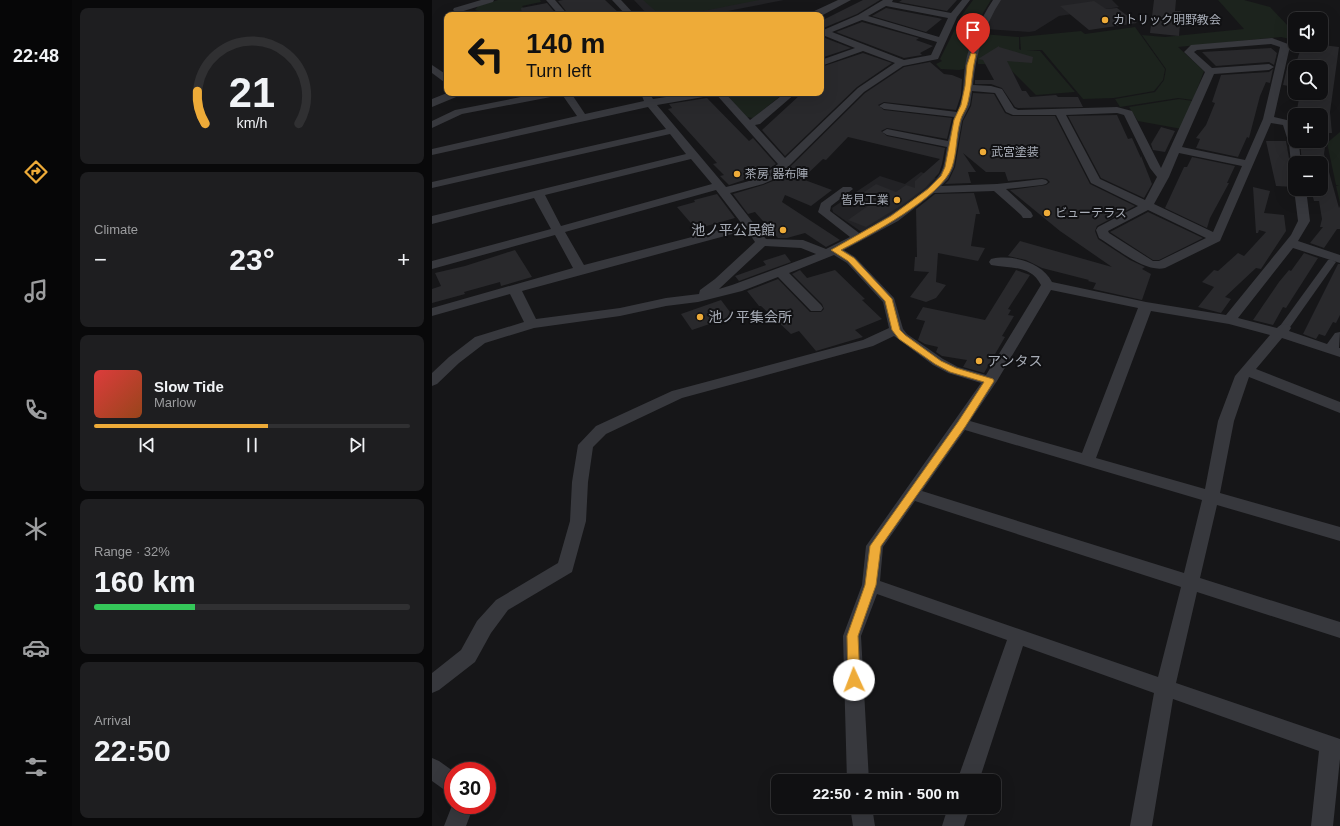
<!DOCTYPE html>
<meta charset="utf-8">
<style>
body{margin:0;font-family:Arial,"Noto Sans JP",sans-serif;background:#1e1e20;color:#f1f3f6;height:100vh;display:flex;flex-direction:column;font-size:15px;white-space:nowrap}
*{box-sizing:border-box;margin:0}
p{font-size:13px;color:#9c9d9f}
.icon{flex:none;width:22px;height:22px;fill:none;stroke:currentColor;stroke-width:2;stroke-linecap:round;stroke-linejoin:round}
.map{position:relative;flex:1;overflow:hidden}
.details{display:flex;flex-direction:column;gap:8px;padding:8px;background:#09090a;width:360px}
.details>*{flex:none}
.guide{position:absolute;left:12px;top:12px;width:380px;height:84px;border-radius:8px;box-shadow:0 4px 16px #0002,0 0 0 1px #303032;background:#eeab38;color:#111;overflow:hidden}
.buttons{position:absolute;left:856px;top:12px;display:grid;gap:8px}
.buttons a{display:grid;place-items:center;width:40px;height:40px;border-radius:8px;background:#101012;box-shadow:0 4px 16px #0002,0 0 0 1px #303032;font-size:20px}
.speed{position:absolute;left:12px;top:762px;display:flex;gap:8px;font-size:20px;font-weight:700;text-align:center}
.speed>*{display:grid;place-content:center;width:52px;height:52px;border-radius:50%;background:#101012;box-shadow:0 4px 16px #0002,0 0 0 1px #303032;line-height:1}
.speed .limit{border:6px solid #d22;background:#fff;color:#111}
.pin{position:absolute;display:grid;place-items:center;width:34px;height:34px;color:#fff;margin:-41px -17px;border-radius:50% 50% 50% 0;rotate:-45deg;box-shadow:0 0 4px #0007}
.pin .icon{rotate:45deg}
.me{position:absolute;width:44px;margin:-22px;rotate:358deg;stroke-linejoin:round;filter:drop-shadow(0 0 3px #0008)}
.turn{display:flex;align-items:center;gap:14px;height:84px;padding:0 16px;font-size:18px}
.turn .icon{width:52px;height:52px;stroke-width:2.5}
.turn b{display:block;font-size:28px;line-height:34px}
.big{font-size:30px;font-weight:800;line-height:1.1}
.details .card{flex:1;display:flex;flex-direction:column;justify-content:center;gap:6px;min-width:0;padding:0 14px;border-radius:8px;background:#1e1e20}
.details .dial{align-items:center;gap:0}
.dial svg{height:104px;overflow:visible;fill:none;stroke:#303032;stroke-width:7;stroke-linecap:round;text-anchor:middle}
.dial text{fill:#f1f3f6;stroke:none}
.song{display:flex;align-items:center;gap:12px}
.cover{width:48px;height:48px;border-radius:6px;background:linear-gradient(135deg,hsl(0 70% 55%),hsl(20 70% 35%))}
.played{height:4px;border-radius:2px;background:linear-gradient(90deg,#eeab38 55%,#303032 55%)}
.keys{display:flex;justify-content:space-around;direction:ltr}
.heat{display:flex;justify-content:space-between;align-items:center;font-size:22px;direction:ltr}
.charge{height:6px;border-radius:3px;background:linear-gradient(90deg,#34c759 32%,#303032 0)}
.trip{position:absolute;left:339px;top:774px;width:230px;height:40px;border-radius:8px;background:#101012;box-shadow:0 4px 16px #0002,0 0 0 1px #303032;font-weight:800;line-height:40px;text-align:center}
main{display:flex;flex:1;min-height:0}
.menu{display:flex;flex-direction:column;width:72px;justify-content:space-around;align-items:center;background:#060607;color:#9c9d9f}
.menu .icon{width:28px;height:28px}
.menu .current{color:#eeab38}
.menu b{font-size:18px;color:#f1f3f6}
.map>svg:first-child{display:block}
.built{fill:#222225}
.green{fill:#1c231d}
.building{fill:#29292c}
.lines{fill:none;stroke-linecap:round;stroke-linejoin:round}
.pedestrian{fill:#37383d;fill-rule:evenodd}
.minor{fill:#37383d;fill-rule:evenodd}
.tertiary{fill:#37383d;fill-rule:evenodd}
.route{fill:#eeab38;stroke:#9b6f24}
.poi-dot{fill:#eeab38;stroke:#111113;stroke-width:1.5}
.labels{text-anchor:middle;dominant-baseline:central;stroke-width:4;stroke-linejoin:round;paint-order:stroke}
.far-poi-label{font-size:12px;fill:#a8adb7;stroke:#111113;text-anchor:start}
.poi-label{font-size:14px;fill:#a8adb7;stroke:#111113;text-anchor:start}
</style>
<main>
<nav class="menu">
<b>22:48</b>
<svg class="icon current" aria-label="directions" viewBox="0 0 24 24"><path d="M12 3l9 9-9 9-9-9zM9 14v-3h6M13 9l2 2-2 2"/></svg>
<svg class="icon" aria-label="music" viewBox="0 0 24 24"><path d="M9 18V5l10-2v13"/><circle cx="6" cy="18" r="3"/><circle cx="16" cy="16" r="3"/></svg>
<svg class="icon" aria-label="phone" viewBox="0 0 24 24"><path d="M5 4h4l2 5-3 2q2 4 5 5l2-3 5 2v4C11 20 4 13 5 4z"/></svg>
<svg class="icon" aria-label="climate" viewBox="0 0 24 24"><path d="M12 3v18M4 7l16 10M4 17L20 7"/></svg>
<svg class="icon" aria-label="car" viewBox="0 0 24 24"><path d="M5 17H2v-5l4-1 3-4h7l3 4 3 1v5h-3M9 17h6M6 11h13"/><circle cx="7" cy="17" r="2"/><circle cx="17" cy="17" r="2"/></svg>
<svg class="icon" aria-label="filters" viewBox="0 0 24 24"><path d="M4 7h16M4 17h16"/><circle cx="9" cy="7" r="2"/><circle cx="15" cy="17" r="2"/></svg>
</nav>
<section class="details">
<div class="card dial"><svg viewBox="0 0 100 80">
<path d="M14 69A42 42 0 1 1 86 69"/>
<path d="M14 69A42 42 0 0 1 8 44" stroke="#eeab38"/>
<text x="50" y="56" font-size="32" font-weight="700">21</text>
<text x="50" y="72" font-size="11">km/h</text>
</svg></div>
<div class="card"><p>Climate</p>
<div class="heat"><a>−</a><b class="big">23°</b><a>+</a></div>
</div>
<div class="card">
<div class="song"><i class="cover"></i><div><b>Slow Tide</b><p>Marlow</p></div></div>
<div class="played"></div>
<div class="keys"><svg class="icon" aria-label="previous" viewBox="0 0 24 24"><path d="M18 5L8 12l10 7zM5 5v14"/></svg><svg class="icon" aria-label="pause" viewBox="0 0 24 24"><path d="M8 5v14M16 5v14"/></svg><svg class="icon" aria-label="next" viewBox="0 0 24 24"><path d="M6 5l10 7-10 7zM19 5v14"/></svg></div>
</div>
<div class="card"><p>Range · 32%</p><b class="big">160 km</b><div class="charge"></div></div>
<div class="card"><p>Arrival</p><b class="big">22:50</b></div>
</section>
<div class="map">
<svg width="908" height="826" viewBox="0 0 908 826">
<rect width="100%" height="100%" fill="#161618"/>
<g class="built">
<polygon points="202,0 352,0 275,15 216,15"/>
<polygon points="568,0 680,0 687,7 627,16 603,31 597,32 554,29 560,12"/>
<polygon points="489,172 504,178 492,191 452,221 431,233 401,212 400,208 448,176 473,184"/>
</g>
<g class="green">
<polygon points="66,0 108,0 109,2 90,6 98,15 62,15 43,10 46,6"/>
<polygon points="211,0 327,0 251,15 228,15"/>
<polygon points="541,0 559,0 551,13 532,69 527,70 509,69 504,64 510,61 508,59 530,15"/>
<polygon points="786,0 812,0 838,7 859,29 863,30 863,40 849,37 746,47 772,71 761,100 746,98 688,107 683,99 723,92 732,80 734,69 710,35 733,37 812,29"/>
<polygon points="703,27 733,69 731,80 722,91 682,98 651,99 610,50 595,50 608,51 643,92 604,95 573,64 546,64 545,54 551,34 587,37 587,49 589,50 588,37 649,31 653,34"/>
<polygon points="300,93 352,93 321,118 313,117 311,114 296,96"/>
<polygon points="747,99 761,101 750,129 706,121 697,107"/>
<polygon points="908,132 908,203 904,186 907,185 904,185 895,143"/>
</g>
<g class="building">
<polygon points="131,0 173,0 189,15 137,15 126,1"/>
<polygon points="431,0 448,0 425,14 389,29 389,21"/>
<polygon points="470,0 525,0 515,11 467,2"/>
<polygon points="722,0 744,0 743,11 749,11 747,36 718,33"/>
<polygon points="662,1 674,9 685,8 705,23 657,30 628,6"/>
<polygon points="115,3 125,15 90,15 89,8"/>
<polygon points="454,8 506,18 510,19 494,32 440,16"/>
<polygon points="430,22 487,38 484,40 501,46 488,53 490,55 472,58 404,32"/>
<polygon points="389,38 393,38 419,48 389,58"/>
<polygon points="870,45 891,45 907,47 898,112 900,133 895,133 892,154 907,208 908,206 908,229 905,229 892,248 878,243 891,227 888,227 890,219 887,201 882,201 879,189 889,189 889,163 870,163 868,141 889,141 889,115 864,115 868,93 889,93 889,67 863,67 863,87 851,85 856,63 862,69"/>
<polygon points="567,46 567,47 601,57 600,63 575,61 590,91 594,91 598,97 624,95 626,97 646,97 651,107 586,108 583,107 570,88 559,84 543,84 543,80 562,80 551,60 546,59"/>
<polygon points="839,48 845,53 842,65 837,62 784,66 770,52"/>
<polygon points="431,53 460,63 425,87 353,156 330,130 368,95 371,96 374,93 389,93 389,67"/>
<polygon points="498,62 512,74 520,75 530,79 529,95 524,110 452,102 446,105 452,110 520,118 515,139 455,128 449,131 455,136 513,148 510,164 507,173 493,188 470,205 434,227 416,220 443,201 428,195 444,184 464,192 474,185 483,188 483,181 508,159 416,137 394,160 391,159 370,179 400,190 379,206 353,195 350,202 408,240 394,247 373,233 355,238 346,238 323,212 316,214 301,194 331,185 341,181 359,166 433,93 472,67"/>
<polygon points="841,69 838,83 834,82 828,96 817,138 815,137 806,157 764,148 768,139 764,138 774,125 783,103 780,102 789,75 837,72"/>
<polygon points="541,93 562,94 573,113 580,116 623,116 658,184 703,206 665,226 663,231 666,239 698,260 713,267 710,269 719,274 710,300 661,289 664,283 656,281 657,280 610,268 594,260 576,256 588,241 680,267 628,231 579,191 578,190 614,185 618,182 615,179 610,178 576,181 573,172 554,172 531,153 544,172 536,172 539,183 513,184 517,180 523,167 531,121 539,106"/>
<polygon points="275,98 317,141 321,138 344,164 327,175 297,185 288,176 292,175 281,164 285,163 236,109 240,108 237,104"/>
<polygon points="685,115 696,139 700,138 709,158 709,156 720,184 712,198 669,178 636,116"/>
<polygon points="729,127 743,131 733,152 721,150 719,144"/>
<polygon points="834,141 854,141 858,164 860,166 863,167 863,187 844,186"/>
<polygon points="760,157 803,166 795,183 797,183 778,218 775,228 733,208 752,167 755,167"/>
<polygon points="821,187 838,191 832,213 852,215 854,231 829,269 824,268 793,297 799,299 789,313 766,307 782,287 770,282 782,270 786,271 806,253 812,256 834,232 827,230 826,233 824,233"/>
<polygon points="542,193 548,214 544,214 539,246 553,248 546,261 506,253 504,282 514,285 504,298 494,302 478,297 497,272 482,271 483,257 485,257 484,209 503,194"/>
<polygon points="285,194 303,218 264,229 245,207 263,202 262,200"/>
<polygon points="716,212 771,238 727,260 721,260 678,232"/>
<polygon points="83,250 100,277 69,286 68,282 32,292 33,294 0,303 0,289 9,286 3,273 33,266"/>
<polygon points="872,253 886,258 854,308 851,307 841,325 821,320 847,282 857,270 859,271"/>
<polygon points="353,254 359,262 307,281 303,276 334,265 331,261"/>
<polygon points="906,264 908,264 908,315 904,323 901,322 893,336 887,334 884,339 871,334"/>
<polygon points="368,270 375,278 403,270 433,299 430,300 450,319 423,330 431,337 384,351 367,331 359,334 329,306 327,306 315,291 346,279 378,312 389,312 392,309 390,304 360,274"/>
<polygon points="584,270 598,275 576,309 579,310 576,315 582,316 570,336 573,337 552,373 531,367 535,360 510,356 504,352 506,347 493,344 486,340 493,321 484,319 491,307 553,320"/>
<polygon points="289,300 301,316 260,330 249,314"/>
</g>
<g class="lines">
<polygon class="pedestrian" points="899,259 904,262 856,330 848,330 847,328 848,326 896,260"/>
<g class="minor">
<polygon points="49,0 62,0 61,2 25,13 21,10 22,8"/>
<polygon points="114,0 123,0 136,15 127,15"/>
<polygon points="180,0 189,0 203,15 194,15"/>
<path d="M451,0H461L460,2L519,13L530,0H538L525,17L506,59L471,66L432,92L358,165L340,180L331,184L298,193L334,239L371,240L394,249L418,237L386,212L389,203L411,187H419L421,189L399,206L398,211L427,233C447,223 497,192 508,174C513,166 513,156 515,147L455,135L450,132L455,129L516,141L522,117L452,109L447,106L452,103L525,112C532,98 531,81 533,66C537,42 548,20 561,0H569C552,26 544,54 541,85L559,86L570,89L582,108L586,110L685,107L700,111L729,168L773,72L752,52L759,45L840,38L856,44L858,46L842,117L859,121C863,127 863,134 863,141H866L867,144L869,163H863V166L860,165L859,163L857,144L851,125L839,123L788,241L733,268C713,273 684,248 667,238L664,230L666,227L706,206L659,183L624,115H581L574,112L563,93L540,91L538,105L530,121L522,167L516,179L509,186L565,184L610,179L614,180L616,182L614,184L610,185L574,189L599,212L601,216L599,218H591L589,215L562,191L502,193L466,221L412,250L423,257L462,298L471,329L475,334L511,359L526,367L554,375L609,285C598,264 578,269 559,265L557,262L559,259C580,254 610,262 620,282L714,302L794,315L859,235L866,221L862,189H874L878,221L866,241L908,255V263L861,248L806,318L845,328C848,324 852,324 857,325L859,328L857,331L895,344L903,333L908,332L907,348H908V357L850,338L824,369L908,402V413L817,377L802,421L788,493L908,527V541L785,505L768,578L908,622V638L765,592L744,683L908,739V759L901,826H879L887,751L741,699L720,826H698L722,693L591,646L547,781H525L575,640L445,594L429,636L437,781H415L411,636L430,585L434,546L549,383L516,373L501,365L462,336L441,346L250,398L174,434L161,447L156,482L154,521L140,572L76,610L59,633L43,662L7,690L0,693V673L29,650L45,621L64,600L126,563L138,521L140,482L146,445L164,426L240,391L431,340L457,328L451,302L415,263L402,255L357,273L389,305L391,308L389,311H379L346,277L310,291L266,302L234,306L188,316L102,328L53,343L27,363L5,384L0,386V373L17,357L43,337L92,322L78,294L0,316V308L141,268L123,235L0,269V261L119,229L102,198L0,224V216L254,154L238,134L0,188V182L234,129L216,107L0,155V149L145,116L129,93H139L153,114L212,101L210,96L215,93L218,94L221,99L260,93H282L277,96L225,105L294,187C318,181 327,180 346,164L283,93H293L318,120L353,93H364L328,124L323,125L353,158L426,88L463,63L431,51L389,66V60L423,48L393,36L389,37V31L426,15ZM454,6L516,18L507,37L436,16ZM430,20L505,42L499,55L472,60L400,32ZM839,44L848,47L831,119L813,160L750,147L782,74L837,70L842,67L837,64L780,68L762,52L765,50ZM685,113L692,115L718,168L725,177L713,200L668,179L634,115ZM747,153L810,166L781,232L722,204L737,177ZM259,159L280,184L129,226L113,195ZM284,190L310,224L152,265L133,232ZM716,210L774,238L727,261H721L677,233L676,231ZM315,230L323,242L283,279L268,290L267,294L234,298L188,308L104,319L90,291ZM333,246L369,248L384,254L300,285L287,289ZM619,290L706,308L650,453L538,421L565,381ZM719,311L797,324L838,335L803,376L786,421L773,489L664,458ZM533,430L770,500L752,573L490,491ZM483,501L749,587L726,677L448,581L451,547Z"/>
<polygon points="0,65 15,75 15,83 12,82 0,73"/>
<polygon points="109,93 129,93 124,96 30,114 0,128 0,121 23,110"/>
<polygon points="0,758 7,761 21,771 21,794 14,791 0,781"/>
<polygon points="21,803 21,805 42,805 34,826 12,826"/>
<polygon points="418,807 440,807 443,826 421,826"/>
<polygon points="516,807 538,807 532,826 510,826"/>
</g>
<g class="tertiary">
<polygon points="406,0 419,0 389,16 377,15 378,13"/>
<polygon points="15,93 31,93 29,95 0,107 0,99"/>
</g>
</g>
<path class="route" d="M539,53L544,54C540,70 540,86 536,102C535,109 529,115 528,122C524,136 525,153 520,167C510,197 436,236 409,250L422,258L460,299L468,330L473,335L509,361L524,368L561,379L562,381L533,427L449,546L444,585L426,636L428,680L426,683L422,685L418,683L416,680L415,636L433,585L438,546L526,422L552,382L518,372L503,364L467,339L460,330L453,301L416,261L399,250L459,216L496,189L509,176L513,167L522,120L529,105L533,86L535,65Z"/>
<g class="poi-dot">
<circle cx="673" cy="20" r="4"/>
<circle cx="551" cy="152" r="4"/>
<circle cx="305" cy="174" r="4"/>
<circle cx="465" cy="200" r="4"/>
<circle cx="615" cy="213" r="4"/>
<circle cx="351" cy="230" r="4"/>
<circle cx="268" cy="317" r="4"/>
<circle cx="547" cy="361" r="4"/>
</g>
<g class="labels">
<g class="far-poi-label">
<text x="681" y="20">カトリック明野教会</text>
<text x="559" y="152">武宮塗装</text>
<text x="313" y="174">茶房 器布陣</text>
<text x="457" y="200" text-anchor="end">皆見工業</text>
<text x="623" y="213">ビューテラス</text>
</g>
<g class="poi-label">
<text x="343" y="230" text-anchor="end">池ノ平公民館</text>
<text x="276" y="317">池ノ平集会所</text>
<text x="555" y="361">アンタス</text>
</g>
</g>
</svg>
<div class="buttons">
<a><svg class="icon" aria-label="sound" viewBox="0 0 24 24"><path d="M4 9h4l5-4v14l-5-4H4zM17 9q2 3 0 6"/></svg></a>
<a><svg class="icon" aria-label="search" viewBox="0 0 24 24"><circle cx="10" cy="10" r="6"/><path d="M15 15l6 6"/></svg></a>
<a>+</a>
<a>−</a>
</div>
<div class="speed"><div class="limit">30</div></div>
<div class="pin" style="left:541px;top:54px;background:#d93025"><svg class="icon" aria-label="arrive" viewBox="0 0 24 24"><path d="M6 21V4h12l-3 4 3 4H6"/></svg></div>
<svg class="me" style="left:422px;top:680px" viewBox="-20 -20 40 40"><circle r="19" fill="#fff"/><path d="M0-13L10 11 0 6-10 11z" fill="#eeab38"/></svg>
<div class="trip">22:50 · 2 min · 500 m</div>
<div class="guide">
<div class="turn"><svg class="icon" aria-label="left" viewBox="0 0 24 24"><path d="M17 20v-9H6M10 6l-5 5 5 5"/></svg><div><b>140 m</b>Turn left</div></div>
</div>
</div>
</main>
